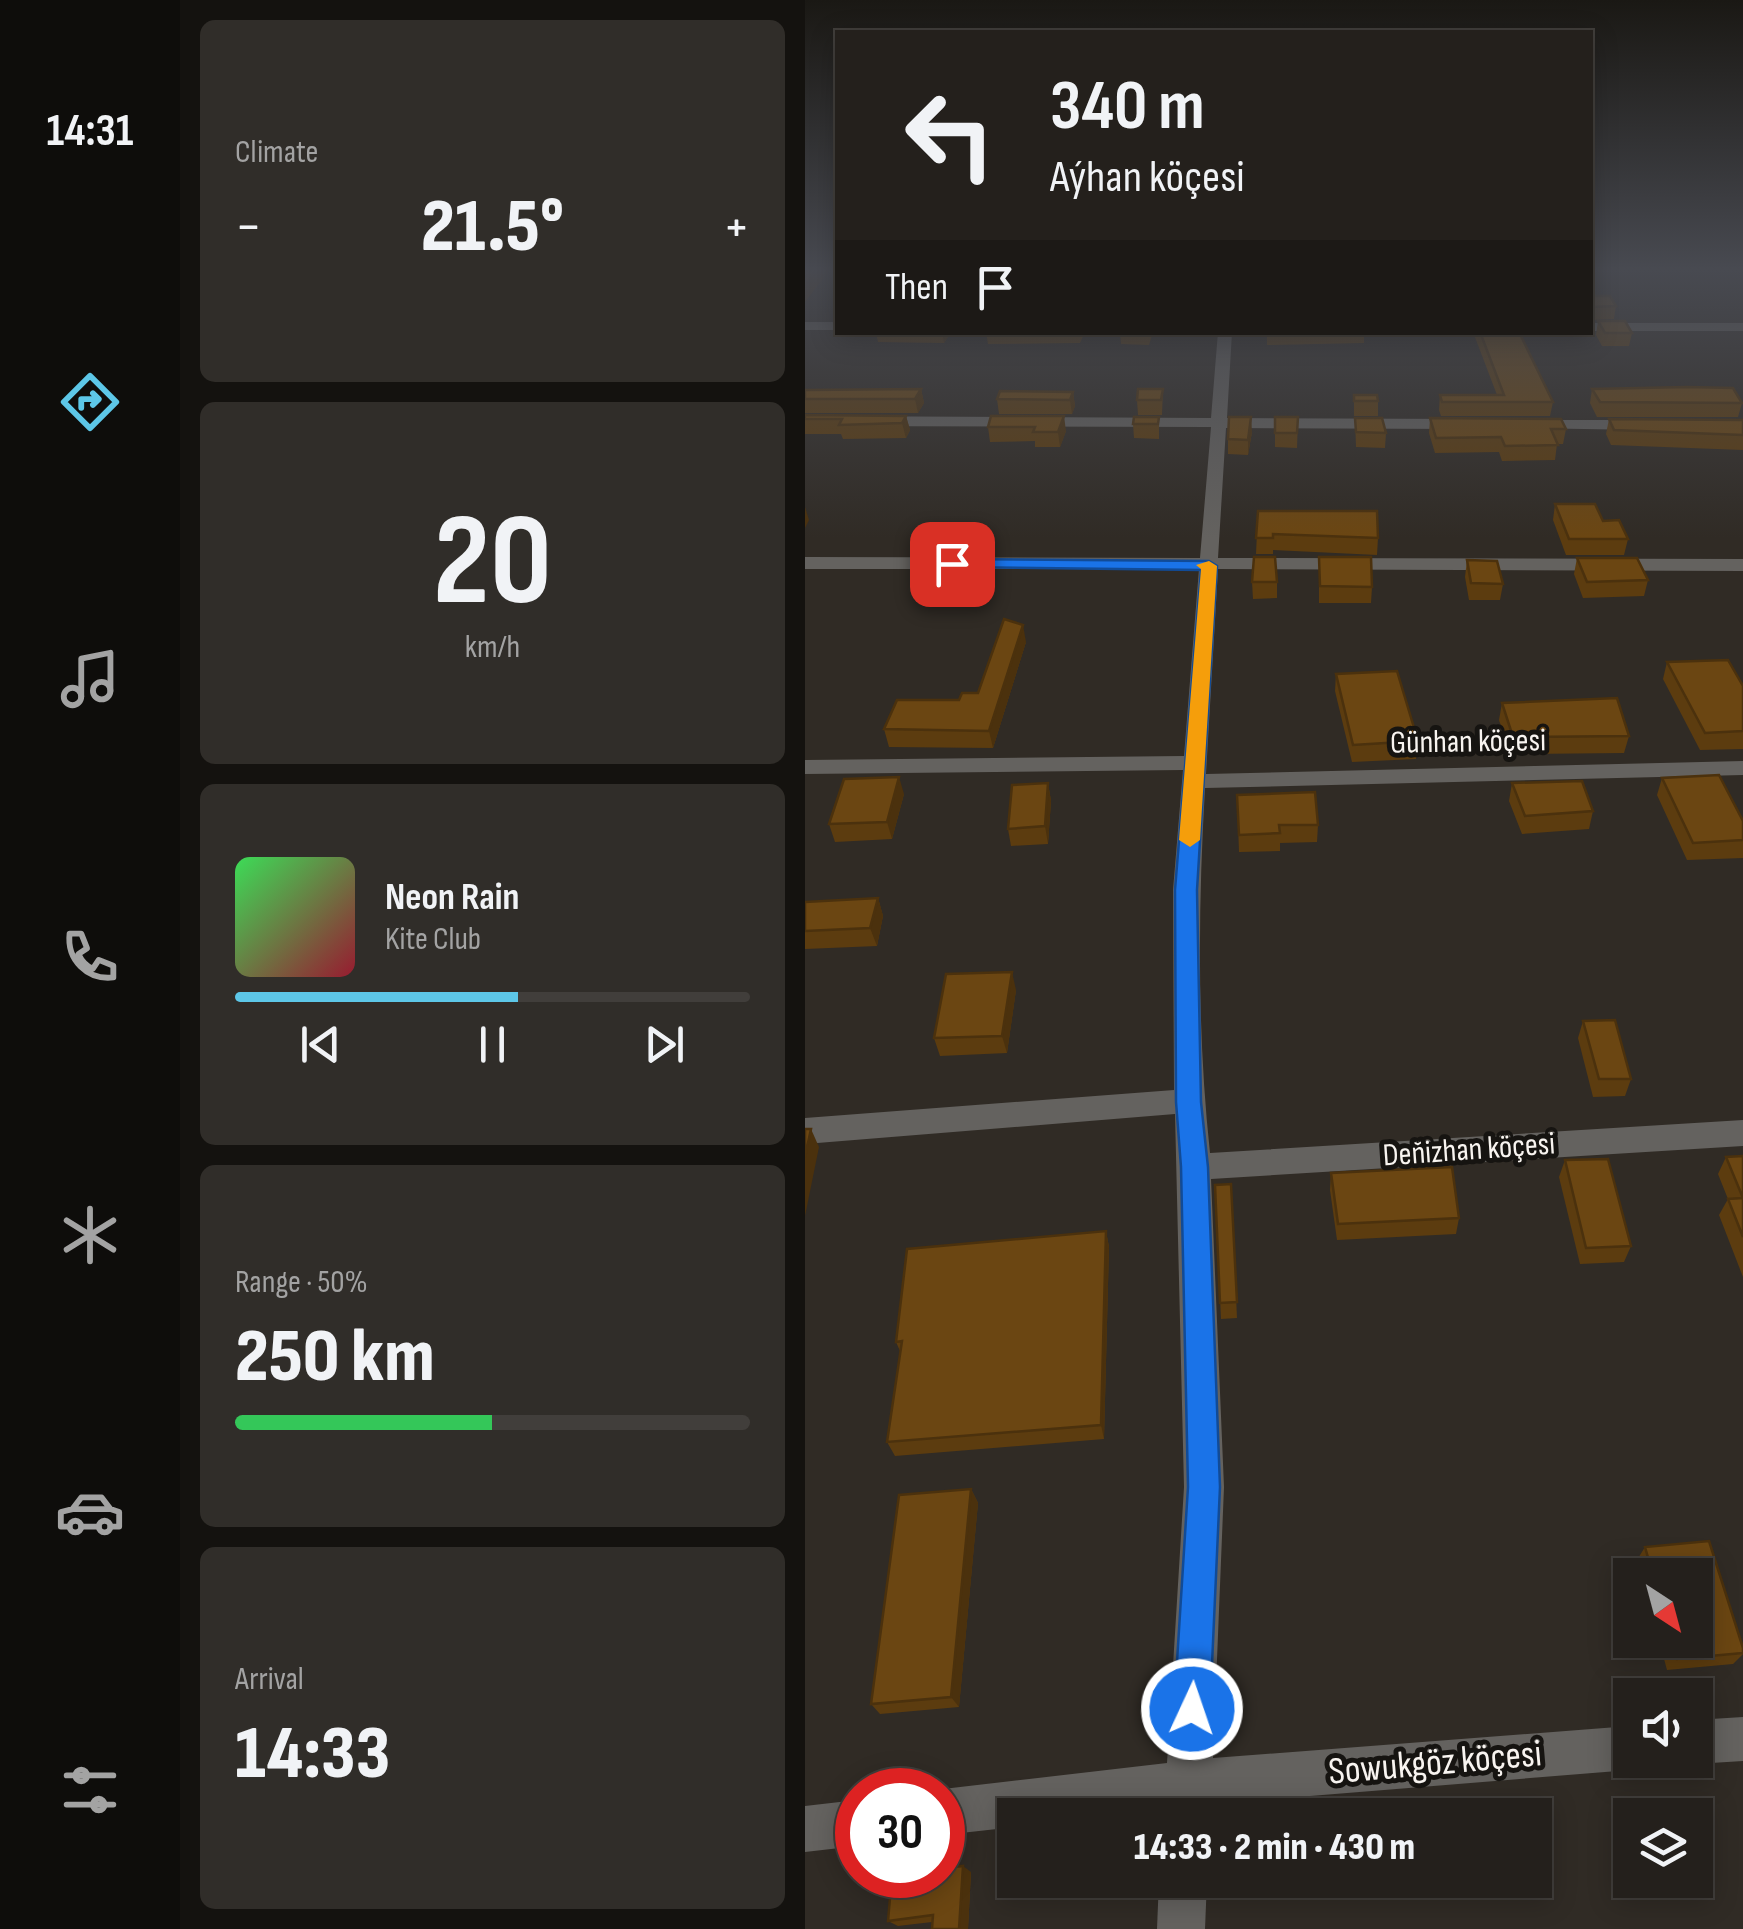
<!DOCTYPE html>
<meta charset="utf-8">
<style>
body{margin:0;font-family:"Sofia Sans Condensed",sans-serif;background:#302d29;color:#f1f3f6;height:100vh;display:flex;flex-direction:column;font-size:38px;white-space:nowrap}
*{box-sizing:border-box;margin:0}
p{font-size:32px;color:#a3a3a3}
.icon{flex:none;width:55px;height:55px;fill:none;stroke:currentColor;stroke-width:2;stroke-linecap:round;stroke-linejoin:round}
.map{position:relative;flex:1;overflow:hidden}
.details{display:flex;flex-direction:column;gap:20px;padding:20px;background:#14120f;width:625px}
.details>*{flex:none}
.guide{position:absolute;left:30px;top:30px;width:758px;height:305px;border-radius:0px;box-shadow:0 5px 25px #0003,0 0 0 2px #413e3b;background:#24201c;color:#f1f3f6;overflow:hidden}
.needle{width:65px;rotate:144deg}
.buttons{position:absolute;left:808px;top:1558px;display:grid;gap:20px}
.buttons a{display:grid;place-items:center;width:100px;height:100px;border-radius:0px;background:#24201c;box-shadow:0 5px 25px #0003,0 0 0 2px #413e3b;font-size:50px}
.speed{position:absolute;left:30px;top:1768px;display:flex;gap:20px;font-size:50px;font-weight:700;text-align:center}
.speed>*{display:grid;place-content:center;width:130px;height:130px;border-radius:50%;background:#24201c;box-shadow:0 5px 25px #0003,0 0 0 2px #413e3b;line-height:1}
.speed .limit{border:15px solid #d22;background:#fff;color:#111}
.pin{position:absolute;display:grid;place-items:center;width:85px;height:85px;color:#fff;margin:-42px;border-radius:20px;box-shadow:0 5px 15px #0006}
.me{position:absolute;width:110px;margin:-55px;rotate:3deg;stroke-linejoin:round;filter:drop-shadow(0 0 8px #0008)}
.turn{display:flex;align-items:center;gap:35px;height:210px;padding:0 50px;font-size:45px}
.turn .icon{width:130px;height:130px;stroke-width:2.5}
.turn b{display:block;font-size:70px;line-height:85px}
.then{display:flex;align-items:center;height:95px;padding:0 50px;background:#0003;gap:20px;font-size:38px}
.big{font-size:75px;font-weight:800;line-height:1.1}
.details .widget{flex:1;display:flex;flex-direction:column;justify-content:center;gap:15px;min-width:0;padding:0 35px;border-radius:15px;background:#302d29}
.details .dial{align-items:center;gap:0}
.dial b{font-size:130px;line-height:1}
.song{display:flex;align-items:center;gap:30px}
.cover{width:120px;height:120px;border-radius:15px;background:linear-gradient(135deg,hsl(130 70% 55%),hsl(350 70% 35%))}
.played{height:10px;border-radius:5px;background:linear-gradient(90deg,#5dc7e8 55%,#413e3b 55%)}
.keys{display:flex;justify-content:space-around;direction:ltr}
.heat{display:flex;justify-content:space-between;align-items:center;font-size:55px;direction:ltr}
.charge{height:15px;border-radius:8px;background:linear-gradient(90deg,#34c759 50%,#413e3b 0)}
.trip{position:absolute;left:192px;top:1798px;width:555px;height:100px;border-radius:0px;background:#24201c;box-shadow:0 5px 25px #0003,0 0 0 2px #413e3b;font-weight:800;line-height:100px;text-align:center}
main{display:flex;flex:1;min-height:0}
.dock{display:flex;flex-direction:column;width:180px;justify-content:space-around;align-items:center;background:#0e0d0b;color:#a3a3a3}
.dock .icon{width:70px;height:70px}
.dock .selected{color:#5dc7e8}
.dock b{font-size:45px;color:#f1f3f6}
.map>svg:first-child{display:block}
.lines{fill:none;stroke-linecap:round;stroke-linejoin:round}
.minor{fill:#64625f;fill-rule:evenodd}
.wall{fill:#5c3c0f}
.shaded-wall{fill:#4b310d}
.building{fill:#6b4612;stroke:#4b310d;stroke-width:2.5}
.route{fill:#1a73e8;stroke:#114b97;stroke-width:2.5}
.slow{fill:#f59e0b}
.labels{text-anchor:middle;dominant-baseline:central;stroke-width:10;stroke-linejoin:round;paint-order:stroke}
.street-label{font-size:32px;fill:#f8f4f0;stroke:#161411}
.near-street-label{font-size:38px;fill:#f8f4f0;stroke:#161411}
</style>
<main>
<nav class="dock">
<b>14:31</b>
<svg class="icon selected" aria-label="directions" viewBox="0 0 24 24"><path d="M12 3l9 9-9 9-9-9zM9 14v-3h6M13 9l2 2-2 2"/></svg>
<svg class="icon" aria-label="music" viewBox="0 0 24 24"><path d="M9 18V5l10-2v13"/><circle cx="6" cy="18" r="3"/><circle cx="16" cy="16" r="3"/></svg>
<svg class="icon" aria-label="phone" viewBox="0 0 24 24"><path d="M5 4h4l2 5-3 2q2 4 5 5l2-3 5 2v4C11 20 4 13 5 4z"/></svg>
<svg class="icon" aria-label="climate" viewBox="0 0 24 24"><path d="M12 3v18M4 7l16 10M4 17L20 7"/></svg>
<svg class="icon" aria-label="car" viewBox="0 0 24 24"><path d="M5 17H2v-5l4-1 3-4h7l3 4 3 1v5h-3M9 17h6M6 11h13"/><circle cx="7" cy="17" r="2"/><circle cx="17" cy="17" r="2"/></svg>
<svg class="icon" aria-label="filters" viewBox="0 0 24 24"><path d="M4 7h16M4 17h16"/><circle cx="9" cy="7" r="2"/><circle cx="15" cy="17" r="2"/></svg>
</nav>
<section class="details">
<div class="widget"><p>Climate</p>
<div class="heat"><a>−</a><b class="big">21.5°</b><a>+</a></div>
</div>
<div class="widget dial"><b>20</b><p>km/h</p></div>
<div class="widget">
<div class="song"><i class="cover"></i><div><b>Neon Rain</b><p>Kite Club</p></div></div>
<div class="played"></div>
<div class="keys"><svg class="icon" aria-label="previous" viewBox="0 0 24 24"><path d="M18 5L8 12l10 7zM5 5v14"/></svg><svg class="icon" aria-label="pause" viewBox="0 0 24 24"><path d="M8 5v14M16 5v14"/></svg><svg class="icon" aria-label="next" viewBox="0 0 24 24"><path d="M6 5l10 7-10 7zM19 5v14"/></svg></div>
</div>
<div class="widget"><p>Range · 50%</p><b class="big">250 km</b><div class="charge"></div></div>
<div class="widget"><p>Arrival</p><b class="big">14:33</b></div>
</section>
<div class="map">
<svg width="938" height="1929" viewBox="0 0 938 1929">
<rect width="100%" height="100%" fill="#302b25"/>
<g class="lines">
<g class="minor">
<rect x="0" y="322" width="32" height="8"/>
<rect x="785" y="323" width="153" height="8"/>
<path d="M413,332H427L422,418L662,419L670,424L662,429L421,428L413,558L938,559V571L413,569L401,774L938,761V775L400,788C393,909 392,1032 405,1153L938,1120V1146L406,1179L419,1487L408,1758L825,1726V1760H842L825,1770L406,1804L405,1815H359V1809L307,1815H210V1827L138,1835V1789L362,1763L379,1487L370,1114L0,1144V1118L369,1090L368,890L378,770L0,774V760L379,756L394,569H0V557L395,558L406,427L0,426V416L406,418Z"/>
<polygon points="725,420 837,420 845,425 837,430 720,428 717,425"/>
<polygon points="938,1717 938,1761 890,1764 879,1760 890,1760 890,1720"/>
<polygon points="52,1800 52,1846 0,1852 0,1806"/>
<polygon points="354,1880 402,1880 400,1929 352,1929"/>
</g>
</g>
<g class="wall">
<polygon points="785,296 811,306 809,319 785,320"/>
<polygon points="793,321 827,333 824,346 797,346 791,335"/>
<polygon points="71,332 146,332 139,343 73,342"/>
<polygon points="181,332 280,332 275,343 183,344"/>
<polygon points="315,332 348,332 344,345 316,344"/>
<polygon points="462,332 559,332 559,343 462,345"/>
<polygon points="668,332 714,332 748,402 745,416 636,416 634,410 635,395 692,395"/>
<polygon points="116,389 119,403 113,413 0,413 0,390"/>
<polygon points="358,389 357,415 333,415 332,400"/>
<polygon points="787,389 937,403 933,417 792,417 785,403"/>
<polygon points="268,392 270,406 267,414 194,414 192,399"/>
<polygon points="549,395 573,401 573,416 549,416"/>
<polygon points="0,415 101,416 105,430 101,438 38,439 36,434 0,434"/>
<polygon points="186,416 261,431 255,447 230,447 230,441 185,442 183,427"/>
<polygon points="354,417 354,439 329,438 328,424"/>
<polygon points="470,417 493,417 492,448 470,447"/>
<polygon points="550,418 581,433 580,448 551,447"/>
<polygon points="625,418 761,429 758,444 752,444 750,460 697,461 694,452 630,453 624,433"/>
<polygon points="804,419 938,420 938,450 806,445 801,434"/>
<polygon points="447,432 443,455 423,454 423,439"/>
<polygon points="750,504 798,521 823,539 819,555 761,555 748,520"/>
<polygon points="453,511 573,538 572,555 468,550 468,554 451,554"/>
<polygon points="514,557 567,587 566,603 514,603"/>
<polygon points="772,558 843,580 839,596 778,598 769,574"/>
<polygon points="662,560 698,584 695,600 664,600 660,577"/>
<polygon points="447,582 472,582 472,598 448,599"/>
<polygon points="221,642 188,748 84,747 79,729 173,693"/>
<polygon points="862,662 938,686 938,749 895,750 858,679"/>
<polygon points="531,674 613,741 611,759 547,762 530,691"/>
<polygon points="697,703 824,736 819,753 705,754 694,720"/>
<polygon points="857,778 938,821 938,858 882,860 852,795"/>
<polygon points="243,783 246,801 243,844 206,846 203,829"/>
<polygon points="707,783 788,811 784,829 717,834 704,801"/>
<polygon points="99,794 87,839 30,842 24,824"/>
<polygon points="432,795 513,825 512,842 475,843 475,851 434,852"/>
<polygon points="73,898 78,916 72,946 0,949 0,902"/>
<polygon points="211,990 202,1053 135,1056 129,1038"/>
<polygon points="778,1021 826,1079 820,1096 788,1097 773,1038"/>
<polygon points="938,1156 938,1277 914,1215 923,1199 913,1174 921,1157"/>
<polygon points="760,1160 826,1246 819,1262 775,1264 754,1177"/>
<polygon points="526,1173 654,1218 651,1234 532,1240 525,1190"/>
<polygon points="426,1184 432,1318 416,1319 410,1185"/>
<polygon points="301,1231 304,1247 299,1439 90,1456 82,1442 95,1351 91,1342"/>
<polygon points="166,1489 173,1503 154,1707 75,1714 66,1704"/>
<polygon points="904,1541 938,1648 938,1654 928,1664 862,1670 854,1640 890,1640 890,1575 836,1575 832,1560 840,1547"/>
<polygon points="166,1872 163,1929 127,1929 127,1922 93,1926 83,1921"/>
</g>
<g class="shaded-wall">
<polygon points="13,268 26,268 0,302 0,285"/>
<polygon points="137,332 146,332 139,343"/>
<polygon points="116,389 119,403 113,413 110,399"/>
<polygon points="268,392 270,406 267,414 265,400"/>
<polygon points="101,416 105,430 101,438 97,423"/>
<polygon points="259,416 261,431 255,447 253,432"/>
<polygon points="446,417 447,432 443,455 443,440"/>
<polygon points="0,507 4,520 0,528"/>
<polygon points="218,625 221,642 188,748 184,731"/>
<polygon points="94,777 99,794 87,839 82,822"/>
<polygon points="243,783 246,801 243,844 240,826"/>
<polygon points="73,898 78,916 72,946 65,928"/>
<polygon points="207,972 211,990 202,1053 197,1036"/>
<polygon points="6,1129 14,1147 0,1216 0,1157"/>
<polygon points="301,1231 304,1247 299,1439 296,1425"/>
<polygon points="166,1489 173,1503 154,1707 146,1697"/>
<polygon points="158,1866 166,1872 163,1929 154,1929"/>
</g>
<g class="building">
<polygon points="0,268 13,268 0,285"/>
<polygon points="785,296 805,296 811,306 785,307"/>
<polygon points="793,321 820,321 827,333 800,333"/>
<polygon points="675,332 714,332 748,402 637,402 635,395 699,395"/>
<polygon points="882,387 928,388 937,403 795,402 787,389"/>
<polygon points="116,389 110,399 0,399 0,390"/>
<polygon points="333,389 358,389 356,400 332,400"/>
<polygon points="195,391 268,392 265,400 192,399"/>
<polygon points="549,395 572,395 573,401 549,401"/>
<polygon points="0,415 101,416 97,423 34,425 37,419 0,419"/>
<polygon points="186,416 259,416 253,432 228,432 230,427 183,427"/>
<polygon points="329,417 354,417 353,424 328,424"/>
<polygon points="424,417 446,417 443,440 423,439"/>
<polygon points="470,417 493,417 492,433 470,433"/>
<polygon points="550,418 577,418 581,433 551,432"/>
<polygon points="625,418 756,419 761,429 746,429 753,445 700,446 696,437 631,438"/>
<polygon points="804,419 938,420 938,435 809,430"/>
<polygon points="750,504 790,504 798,521 814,520 823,539 764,539"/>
<polygon points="453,511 572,511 573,538 468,534 468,538 451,538"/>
<polygon points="449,557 470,557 472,582 447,582"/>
<polygon points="514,557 566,557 567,587 515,586"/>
<polygon points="772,558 832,558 843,580 782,582"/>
<polygon points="662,560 692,561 698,584 666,583"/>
<polygon points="199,619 218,625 184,731 79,729 92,700 154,700 157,693 173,693"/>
<polygon points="923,660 938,686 938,731 900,733 862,662"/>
<polygon points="592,671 613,741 548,745 531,674"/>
<polygon points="812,698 824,736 708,737 697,703"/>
<polygon points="914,775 938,821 938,840 888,843 857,778"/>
<polygon points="94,777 82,822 24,824 39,779"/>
<polygon points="777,781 788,811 720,816 707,783"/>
<polygon points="243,783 240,826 203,829 207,785"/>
<polygon points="510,792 513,825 474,825 475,833 434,835 432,795"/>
<polygon points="73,898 65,928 0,931 0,902"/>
<polygon points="207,972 197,1036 129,1038 141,974"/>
<polygon points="810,1020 826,1079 794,1079 778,1021"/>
<polygon points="0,1129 6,1129 0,1157"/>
<polygon points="938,1156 938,1237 923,1199 938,1198 921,1157"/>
<polygon points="803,1159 826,1246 781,1248 760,1160"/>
<polygon points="647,1167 654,1218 533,1224 526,1173"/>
<polygon points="426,1184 432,1302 415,1303 410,1185"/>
<polygon points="301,1231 296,1425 82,1442 97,1341 91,1342 102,1249"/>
<polygon points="166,1489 146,1697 66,1704 94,1495"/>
<polygon points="904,1541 938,1648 938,1653 872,1659 866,1640 890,1640 890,1575 848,1575 840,1547"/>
<polygon points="158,1866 154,1929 127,1929 128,1915 83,1921 87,1875 138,1875 138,1868"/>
</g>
<linearGradient id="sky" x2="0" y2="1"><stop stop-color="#1a1814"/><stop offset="0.5" stop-color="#484a51"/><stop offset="1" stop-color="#484a51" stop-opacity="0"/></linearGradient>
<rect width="938" height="538" fill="url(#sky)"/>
<polygon class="route" points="147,559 404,561 412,566 392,890 396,1102 403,1167 415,1487 405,1709 400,1722 387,1727 374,1722 369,1709 383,1487 376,1167 371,1102 370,890 396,570 142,567 142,561"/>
<polygon class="slow" points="404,561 412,566 395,840 385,847 374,840 396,569 391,565"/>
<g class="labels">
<g class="street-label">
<text transform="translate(663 742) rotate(-1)">Günhan köçesi</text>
<text transform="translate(664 1150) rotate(-4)">Deňizhan köçesi</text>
</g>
<g class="near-street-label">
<text transform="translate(630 1763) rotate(-5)">Sowukgöz köçesi</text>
</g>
</g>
</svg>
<div class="buttons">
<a><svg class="needle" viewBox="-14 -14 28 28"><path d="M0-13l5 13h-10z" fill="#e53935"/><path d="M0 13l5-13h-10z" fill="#a3a3a3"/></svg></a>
<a><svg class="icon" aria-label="sound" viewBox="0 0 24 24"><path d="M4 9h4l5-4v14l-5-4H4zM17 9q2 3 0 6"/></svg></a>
<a><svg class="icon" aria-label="layers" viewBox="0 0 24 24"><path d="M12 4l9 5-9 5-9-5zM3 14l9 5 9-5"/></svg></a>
</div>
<div class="speed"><div class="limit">30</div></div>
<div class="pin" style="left:147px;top:564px;background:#d93025"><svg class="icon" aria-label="arrive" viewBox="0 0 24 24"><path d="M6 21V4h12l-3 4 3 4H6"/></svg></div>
<svg class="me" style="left:387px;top:1709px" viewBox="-20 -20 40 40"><circle r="17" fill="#1a73e8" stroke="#fff" stroke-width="3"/><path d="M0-11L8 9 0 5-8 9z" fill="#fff"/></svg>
<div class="trip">14:33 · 2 min · 430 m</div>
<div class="guide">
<div class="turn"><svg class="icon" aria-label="left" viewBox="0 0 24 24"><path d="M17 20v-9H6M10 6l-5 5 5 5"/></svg><div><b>340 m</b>Aýhan köçesi</div></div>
<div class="then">Then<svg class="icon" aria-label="arrive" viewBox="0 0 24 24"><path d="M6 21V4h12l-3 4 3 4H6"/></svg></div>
</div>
</div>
</main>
